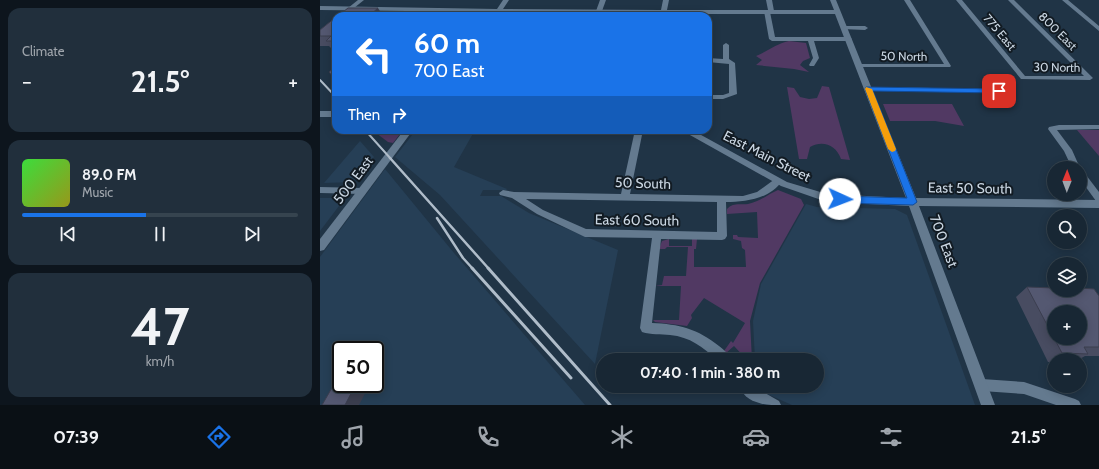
<!DOCTYPE html>
<meta charset="utf-8">
<style>
body{margin:0;font-family:Cabin,sans-serif;background:#212f3c;color:#f1f3f6;height:100vh;display:flex;flex-direction:column;font-size:15px;white-space:nowrap}
*{box-sizing:border-box;margin:0}
p{font-size:13px;color:#9fa5ac}
.icon{flex:none;width:22px;height:22px;fill:none;stroke:currentColor;stroke-width:2;stroke-linecap:round;stroke-linejoin:round}
.map{position:relative;flex:1;overflow:hidden}
.drawer{display:flex;flex-direction:column;gap:8px;padding:8px;background:#0d151d;width:320px}
.drawer>*{flex:none}
.banner{position:absolute;left:12px;top:12px;width:380px;height:122px;border-radius:12px;box-shadow:0 2px 10px #0003,0 0 0 1px #36444f;background:#1a73e8;color:#fff;overflow:hidden}
.needle{width:26px;rotate:1deg}
.tools{position:absolute;left:727px;top:161px;display:grid;gap:8px}
.tools a{display:grid;place-items:center;width:40px;height:40px;border-radius:50%;background:#182734;box-shadow:0 2px 10px #0003,0 0 0 1px #36444f;font-size:20px}
.speed{position:absolute;left:12px;top:341px;display:flex;gap:8px;font-size:20px;font-weight:700;text-align:center}
.speed>*{display:grid;place-content:center;width:52px;height:52px;border-radius:50%;background:#182734;box-shadow:0 2px 10px #0003,0 0 0 1px #36444f;line-height:1}
.speed .limit{border:2px solid #111;border-radius:6px;background:#fff;color:#111}
.pin{position:absolute;display:grid;place-items:center;width:34px;height:34px;color:#fff;margin:-17px;border-radius:8px;box-shadow:0 2px 6px #0006}
.me{position:absolute;width:44px;margin:-22px;rotate:92deg;stroke-linejoin:round;filter:drop-shadow(0 0 3px #0008)}
.turn{display:flex;align-items:center;gap:14px;height:84px;padding:0 16px;font-size:18px}
.turn .icon{width:52px;height:52px;stroke-width:2.5}
.turn b{display:block;font-size:28px;line-height:34px}
.then{display:flex;align-items:center;height:38px;padding:0 16px;background:#0003;gap:8px;font-size:15px}
.big{font-size:30px;font-weight:800;line-height:1.1}
.drawer .tile{flex:1;display:flex;flex-direction:column;justify-content:center;gap:6px;min-width:0;padding:0 14px;border-radius:12px;background:#212f3c}
.drawer .dial{align-items:center;gap:0}
.dial b{font-size:52px;line-height:1}
.song{display:flex;align-items:center;gap:12px}
.cover{width:48px;height:48px;border-radius:6px;background:linear-gradient(135deg,hsl(120 70% 55%),hsl(60 70% 35%))}
.played{height:4px;border-radius:2px;background:linear-gradient(90deg,#1a73e8 45%,#36444f 45%)}
.keys{display:flex;justify-content:space-around;direction:ltr}
.heat{display:flex;justify-content:space-between;align-items:center;font-size:22px;direction:ltr}
.trip{position:absolute;left:276px;top:353px;width:228px;height:40px;border-radius:20px;background:#182734;box-shadow:0 2px 10px #0003,0 0 0 1px #36444f;font-weight:800;line-height:40px;text-align:center}
.menu{display:flex;height:64px;justify-content:space-around;align-items:center;background:#0a1015;color:#9fa5ac}
.menu .icon{width:28px;height:28px}
.menu .current{color:#1a73e8}
.menu b{font-size:18px;color:#f1f3f6}
main{display:flex;flex:1;min-height:0}
.map>svg:first-child{display:block}
.built{fill:#263f56;fill-rule:evenodd}
.green{fill:#513963}
.lines{fill:none;stroke-linecap:round;stroke-linejoin:round}
.street{fill:#647a8f;fill-rule:evenodd}
.secondary{fill:#647a8f;fill-rule:evenodd}
.rail-far2{stroke:#afbcc9;stroke-width:2}
.rail-far1{stroke:#afbcc9;stroke-width:2.5}
.rail{stroke:#afbcc9;stroke-width:3}
.wall{fill:#484c61}
.shaded-wall{fill:#3b3e4f}
.building{fill:#545871;stroke:#3b3e4f;fill-rule:evenodd}
.route{fill:#1a73e8;stroke:#114b97}
.slow{fill:#f59e0b}
.labels{text-anchor:middle;dominant-baseline:central;stroke-width:4;stroke-linejoin:round;paint-order:stroke}
.far-street-label{font-size:12px;fill:#cbd7e3;stroke:#121b23}
.street-label{font-size:14px;fill:#cbd7e3;stroke:#121b23}
</style>
<main>
<section class="drawer">
<div class="tile"><p>Climate</p>
<div class="heat"><a>−</a><b class="big">21.5°</b><a>+</a></div>
</div>
<div class="tile">
<div class="song"><i class="cover"></i><div><b>89.0 FM</b><p>Music</p></div></div>
<div class="played"></div>
<div class="keys"><svg class="icon" aria-label="previous" viewBox="0 0 24 24"><path d="M18 5L8 12l10 7zM5 5v14"/></svg><svg class="icon" aria-label="pause" viewBox="0 0 24 24"><path d="M8 5v14M16 5v14"/></svg><svg class="icon" aria-label="next" viewBox="0 0 24 24"><path d="M6 5l10 7-10 7zM19 5v14"/></svg></div>
</div>
<div class="tile dial"><b>47</b><p>km/h</p></div>
</section>
<div class="map">
<svg width="779" height="405" viewBox="0 0 779 405">
<rect width="100%" height="100%" fill="#203446"/>
<g class="built">
<polygon points="96,130 155,130 134,167 187,189 186,190 163,190 160,196 181,196 209,213 298,250 275,364 120,195 75,157"/>
<polygon points="40,141 54,157 33,182 4,183"/>
<path d="M65,169L134,253L265,405H0V257ZM21,350H55V384H21Z"/>
<polygon points="0,198 25,198 0,231"/>
<polygon points="486,204 497,207 575,209 587,215 655,405 472,405 436,389 436,386 497,386 497,360 435,360 433,321 441,284"/>
</g>
<g class="green">
<path d="M469,41L486,43L490,58L483,61L480,65L489,72L474,69L436,65L442,60L436,56C448,51 456,44 469,41Z"/>
<path d="M502,86L509,87L530,160L521,159C516,145 503,140 490,147L487,159H479L467,87L474,88L480,97L489,99L497,98Z"/>
<polygon points="563,104 632,104 644,126 615,121 570,121"/>
<polygon points="52,130 83,130 73,143 68,142"/>
<polygon points="757,130 779,130 779,156"/>
<path d="M458,190L481,199L484,205L440,283L430,321L432,360H427L414,346L406,353L404,351L411,341L413,343L425,323L384,298L371,315L372,318L367,326L335,322L333,320H359L361,286H335L342,285L344,276H366L368,247H347L345,249H339L342,241L349,239V246H372V239H377L376,249H374V267H426L425,250L422,248L421,241L413,239V235H417L418,237L438,238L437,212L407,214V209C413,202 420,205 428,204C440,202 448,194 458,190Z"/>
</g>
<g class="lines">
<g class="street">
<polygon points="38,0 44,0 24,16 18,16"/>
<polygon points="280,0 286,0 282,11 279,13 276,11"/>
<polygon points="446,0 452,0 454,11 450,12 455,37 529,37 532,39 529,41 494,41 499,58 494,66 490,66 489,65 493,58 488,41 452,41 449,39 444,11 448,10"/>
<polygon points="584,0 590,0 631,66 630,67 537,67 537,65 539,64 624,64"/>
<polygon points="636,0 642,0 705,76 764,76 688,0 694,0 773,78 770,80 701,79"/>
<polygon points="742,0 748,0 779,26 779,31"/>
<polygon points="524,26 545,26 548,28 545,30 522,29 522,27"/>
<polygon points="406,43 409,45 409,59 415,63 417,94 403,99 388,99 388,95 403,95 409,93 409,64 388,62 388,58 403,59 403,45"/>
<polygon points="548,87 679,89 682,91 679,93 546,90 545,89"/>
<polygon points="739,125 779,125 779,129 737,130 752,150 760,168 752,168 744,151 728,129 729,127"/>
<path d="M315,130H323L310,194L423,196L437,192L455,179L458,178L462,181C450,199 425,202 406,202L407,236L405,239L402,240L341,239L332,323C359,324 378,329 399,346C404,350 409,354 412,360H397C383,347 370,337 350,335C341,334 331,335 322,332L320,328L332,238L265,237L217,214L192,198L180,195L179,193L183,190L194,192L301,194ZM206,199L397,202V232L266,229L223,210Z"/>
<polygon points="760,170 763,171 779,192 779,202 776,201 760,179"/>
<polygon points="0,187 42,188 46,191 42,194 0,193"/>
<polygon points="662,379 704,382 755,399 759,401 761,405 736,405 704,394 662,391 658,389 656,385 658,381"/>
<path d="M419,386H433L459,401L461,405C445,405 426,404 419,386Z"/>
</g>
<g class="secondary">
<polygon points="183,0 189,0 183,9 341,10 343,0 349,0 347,10 514,10 510,0 516,0 596,198 779,200 779,208 599,206 675,405 661,405 589,206 507,202 461,186 361,130 372,130 467,182 507,194 586,198 515,14 346,14 346,16 340,16 340,14 180,13 176,16 173,14 174,12 0,10 0,6 177,9"/>
<rect x="0" y="111" width="16" height="6"/>
<polygon points="84,130 93,130 4,250 0,251 0,239"/>
</g>
<g class="rail-far2">
<polyline points="0,80 16,97"/>
<polyline points="45,130 71,159"/>
</g>
<g class="rail-far1">
<polyline points="70,158 169,269"/>
<polyline points="117,218 143,258 153,269"/>
</g>
<g class="rail">
<polyline points="152,268 251,378"/>
<polyline points="168,268 290,405"/>
</g>
</g>
<g class="wall">
<polygon points="16,17 16,50 13,50 9,46 0,46 0,30"/>
<polygon points="707,287 779,296 779,356 765,356 758,360 734,360 734,362 728,362 696,297"/>
</g>
<g class="shaded-wall">
<polygon points="58,8 63,16 49,16"/>
<polygon points="36,384 46,384 49,386 39,405 25,405"/>
</g>
<g class="building">
<polygon points="28,8 58,8 49,16 51,16 18,16"/>
<polygon points="72,15 103,16 71,16"/>
<polygon points="16,17 16,41 6,41 11,36 0,36 0,30"/>
<polygon points="16,66 16,80 9,72"/>
<path d="M707,287L734,288V290H760V288L774,289L779,296V347H764L768,354L742,353ZM734,312H760V338H734Z"/>
<polygon points="17,379 21,379 21,384 36,384 25,405 2,405"/>
</g>
<polygon class="route" points="546,87 679,89 683,91 679,93 553,91 597,202 593,205 520,203 515,199 520,196 587,198 545,89"/>
<polygon class="slow" points="546,87 552,89 576,149 575,151 572,152 568,149 545,89"/>
<g class="labels">
<g class="far-street-label">
<text transform="translate(738 31) rotate(45)">800 East</text>
<text transform="translate(680 32) rotate(50)">775 East</text>
<text transform="translate(584 56) rotate(1)">50 North</text>
<text transform="translate(737 67) rotate(1)">30 North</text>
</g>
<g class="street-label">
<text transform="translate(447 156) rotate(27)">East Main Street</text>
<text transform="translate(33 180) rotate(-53)">500 East</text>
<text transform="translate(323 183) rotate(2)">50 South</text>
<text transform="translate(650 188) rotate(1)">East 50 South</text>
<text transform="translate(317 220) rotate(1)">East 60 South</text>
<text transform="translate(624 241) rotate(69)">700 East</text>
</g>
</g>
</svg>
<div class="tools">
<a><svg class="needle" viewBox="-14 -14 28 28"><path d="M0-13l5 13h-10z" fill="#e53935"/><path d="M0 13l5-13h-10z" fill="#9fa5ac"/></svg></a>
<a><svg class="icon" aria-label="search" viewBox="0 0 24 24"><circle cx="10" cy="10" r="6"/><path d="M15 15l6 6"/></svg></a>
<a><svg class="icon" aria-label="layers" viewBox="0 0 24 24"><path d="M12 4l9 5-9 5-9-5zM3 14l9 5 9-5"/></svg></a>
<a>+</a>
<a>−</a>
</div>
<div class="speed"><div class="limit">50</div></div>
<div class="pin" style="left:679px;top:91px;background:#d93025"><svg class="icon" aria-label="arrive" viewBox="0 0 24 24"><path d="M6 21V4h12l-3 4 3 4H6"/></svg></div>
<svg class="me" style="left:520px;top:199px" viewBox="-20 -20 40 40"><circle r="19" fill="#fff"/><path d="M0-13L10 11 0 6-10 11z" fill="#1a73e8"/></svg>
<div class="trip">07:40 · 1 min · 380 m</div>
<div class="banner">
<div class="turn"><svg class="icon" aria-label="left" viewBox="0 0 24 24"><path d="M17 20v-9H6M10 6l-5 5 5 5"/></svg><div><b>60 m</b>700 East</div></div>
<div class="then">Then<svg class="icon" aria-label="right" viewBox="0 0 24 24"><path d="M7 20v-9h11M14 6l5 5-5 5"/></svg></div>
</div>
</div>
</main>
<nav class="menu">
<b>07:39</b>
<svg class="icon current" aria-label="directions" viewBox="0 0 24 24"><path d="M12 3l9 9-9 9-9-9zM9 14v-3h6M13 9l2 2-2 2"/></svg>
<svg class="icon" aria-label="music" viewBox="0 0 24 24"><path d="M9 18V5l10-2v13"/><circle cx="6" cy="18" r="3"/><circle cx="16" cy="16" r="3"/></svg>
<svg class="icon" aria-label="phone" viewBox="0 0 24 24"><path d="M5 4h4l2 5-3 2q2 4 5 5l2-3 5 2v4C11 20 4 13 5 4z"/></svg>
<svg class="icon" aria-label="climate" viewBox="0 0 24 24"><path d="M12 3v18M4 7l16 10M4 17L20 7"/></svg>
<svg class="icon" aria-label="car" viewBox="0 0 24 24"><path d="M5 17H2v-5l4-1 3-4h7l3 4 3 1v5h-3M9 17h6M6 11h13"/><circle cx="7" cy="17" r="2"/><circle cx="17" cy="17" r="2"/></svg>
<svg class="icon" aria-label="filters" viewBox="0 0 24 24"><path d="M4 7h16M4 17h16"/><circle cx="9" cy="7" r="2"/><circle cx="15" cy="17" r="2"/></svg>
<b>21.5°</b>
</nav>
